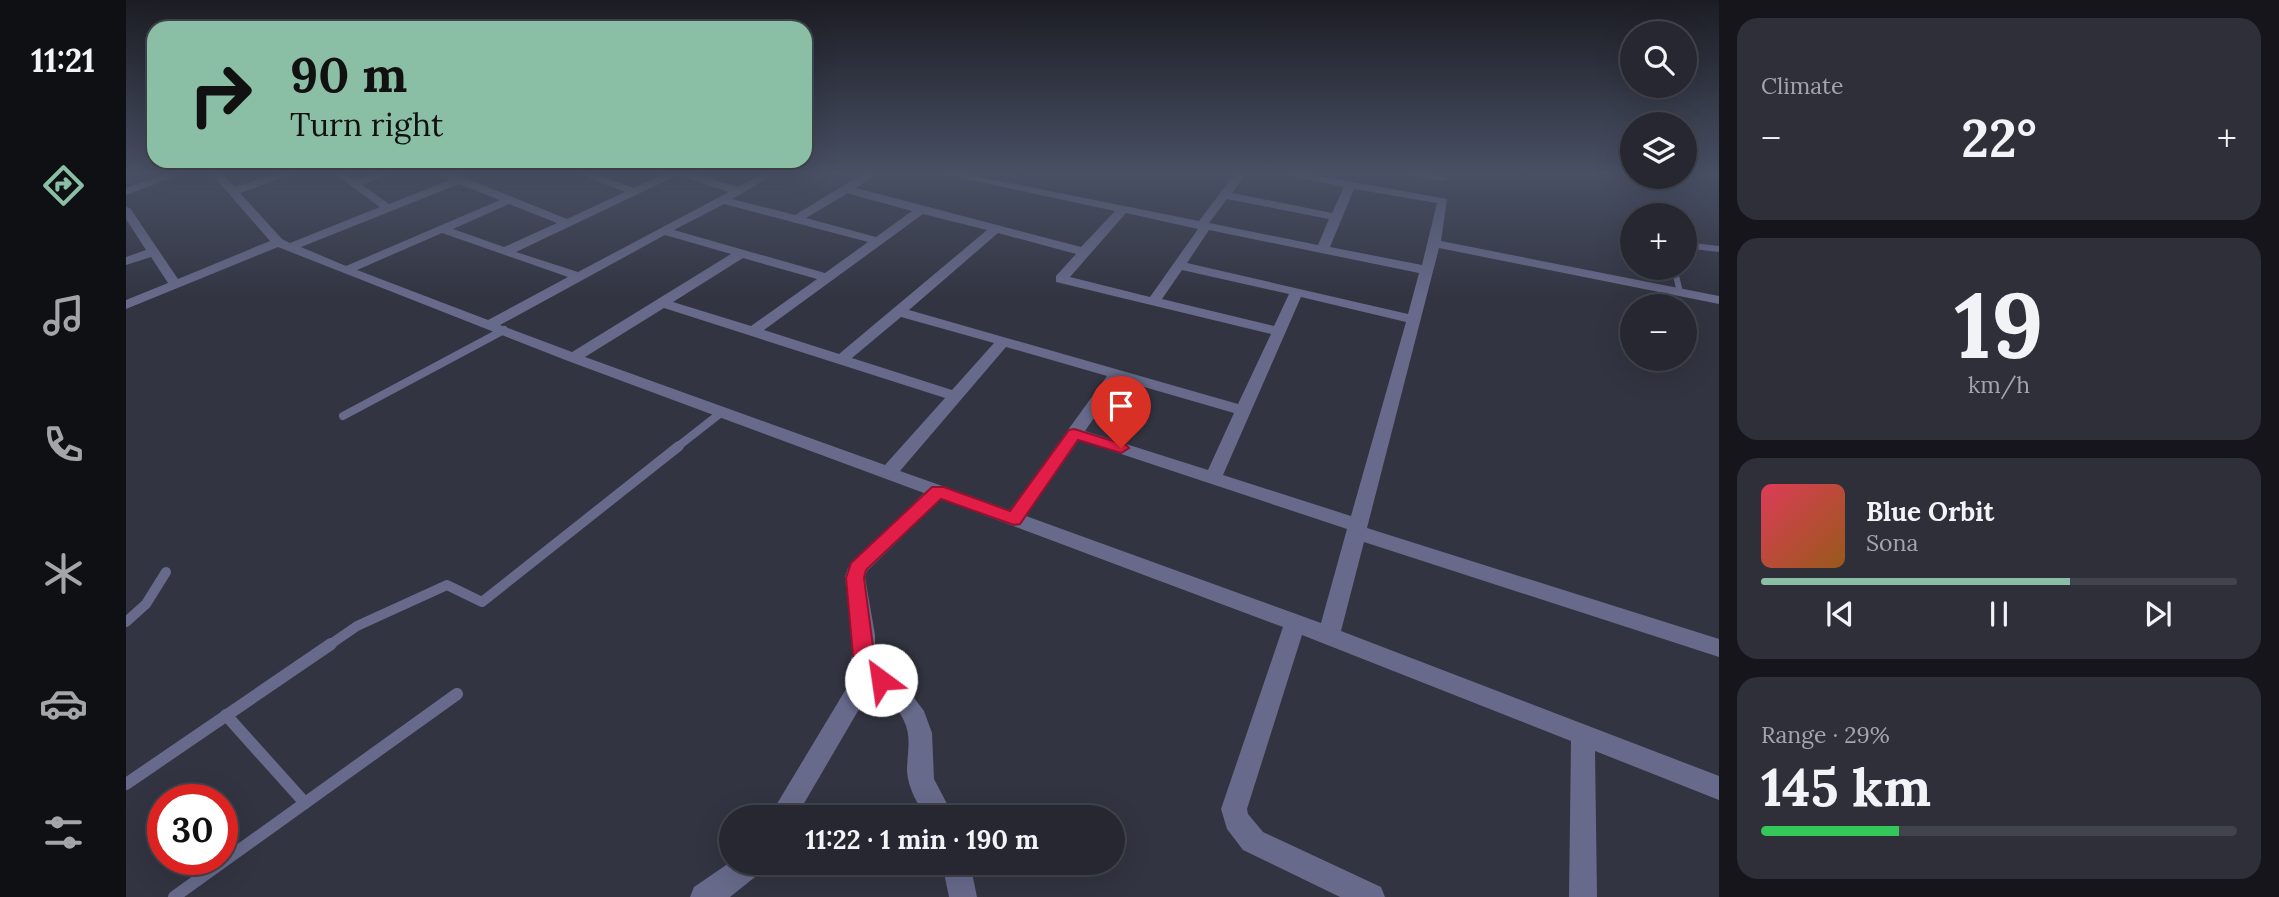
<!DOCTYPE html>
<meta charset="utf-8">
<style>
body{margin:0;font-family:Lora,serif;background:#2e2f39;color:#f1f3f6;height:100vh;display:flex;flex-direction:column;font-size:26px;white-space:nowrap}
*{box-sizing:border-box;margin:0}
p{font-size:23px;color:#a4a5ab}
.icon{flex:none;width:38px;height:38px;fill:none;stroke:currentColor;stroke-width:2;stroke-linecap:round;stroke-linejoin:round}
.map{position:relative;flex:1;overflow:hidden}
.panel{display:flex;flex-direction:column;gap:18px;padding:18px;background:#15151b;width:560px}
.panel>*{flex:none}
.guide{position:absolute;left:21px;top:21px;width:665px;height:147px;border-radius:21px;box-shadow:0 7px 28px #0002,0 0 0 2px #42444d;background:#8abfa5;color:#111;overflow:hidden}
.buttons{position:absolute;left:1494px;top:21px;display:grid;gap:14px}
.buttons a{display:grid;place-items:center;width:77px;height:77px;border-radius:50%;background:#262731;box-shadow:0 7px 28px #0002,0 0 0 2px #42444d;font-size:35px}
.speed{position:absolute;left:21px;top:784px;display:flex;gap:14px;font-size:35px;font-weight:700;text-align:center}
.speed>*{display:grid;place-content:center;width:91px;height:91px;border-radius:50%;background:#262731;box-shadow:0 7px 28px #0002,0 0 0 2px #42444d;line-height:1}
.speed .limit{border:10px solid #d22;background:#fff;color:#111}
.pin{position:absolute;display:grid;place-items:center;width:60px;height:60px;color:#fff;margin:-72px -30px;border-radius:50% 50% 50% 0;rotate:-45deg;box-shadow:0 0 7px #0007}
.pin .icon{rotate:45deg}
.me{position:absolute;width:77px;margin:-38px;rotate:329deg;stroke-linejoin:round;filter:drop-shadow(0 0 5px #0008)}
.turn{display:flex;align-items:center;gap:24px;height:147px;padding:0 28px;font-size:32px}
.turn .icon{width:91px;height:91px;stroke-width:2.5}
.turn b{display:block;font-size:49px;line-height:60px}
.big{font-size:52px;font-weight:700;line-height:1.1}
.panel .widget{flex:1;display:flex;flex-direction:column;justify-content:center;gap:10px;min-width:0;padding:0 24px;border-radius:21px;background:#2e2f39}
.panel .dial{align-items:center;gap:0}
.dial b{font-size:91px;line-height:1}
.song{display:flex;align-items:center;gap:21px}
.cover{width:84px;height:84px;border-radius:10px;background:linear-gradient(135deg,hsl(350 70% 55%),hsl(30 70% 35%))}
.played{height:7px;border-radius:4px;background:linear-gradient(90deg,#8abfa5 65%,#42444d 65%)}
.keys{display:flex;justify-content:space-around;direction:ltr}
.heat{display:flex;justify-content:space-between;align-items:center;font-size:38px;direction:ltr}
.charge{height:10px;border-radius:5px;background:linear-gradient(90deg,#34c759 29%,#42444d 0)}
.trip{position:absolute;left:593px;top:805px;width:406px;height:70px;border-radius:35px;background:#262731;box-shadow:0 7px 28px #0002,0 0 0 2px #42444d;font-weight:700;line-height:70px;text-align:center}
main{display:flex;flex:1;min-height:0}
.tabs{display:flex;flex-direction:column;width:126px;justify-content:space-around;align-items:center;background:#0f1014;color:#a4a5ab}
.tabs .icon{width:49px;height:49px}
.tabs .current{color:#8abfa5}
.tabs b{font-size:32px;color:#f1f3f6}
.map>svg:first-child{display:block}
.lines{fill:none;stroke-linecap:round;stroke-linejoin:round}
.service-far3{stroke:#676a8a;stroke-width:6}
.service-far2{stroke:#676a8a;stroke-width:8}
.service-far1{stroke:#676a8a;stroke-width:10}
.service{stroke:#676a8a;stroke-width:12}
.minor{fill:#676a8a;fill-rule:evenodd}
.route{fill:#e11d48;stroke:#92132f;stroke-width:2}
</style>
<main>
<nav class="tabs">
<b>11:21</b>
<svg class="icon current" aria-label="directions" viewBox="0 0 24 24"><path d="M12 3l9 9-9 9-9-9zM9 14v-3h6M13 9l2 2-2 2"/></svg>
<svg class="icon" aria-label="music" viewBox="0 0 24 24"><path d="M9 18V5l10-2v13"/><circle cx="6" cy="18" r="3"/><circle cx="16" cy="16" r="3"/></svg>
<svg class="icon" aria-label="phone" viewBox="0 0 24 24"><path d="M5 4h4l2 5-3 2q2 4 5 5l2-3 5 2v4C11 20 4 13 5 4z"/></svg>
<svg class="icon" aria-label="climate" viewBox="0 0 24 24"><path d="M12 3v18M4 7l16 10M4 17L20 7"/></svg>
<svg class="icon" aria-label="car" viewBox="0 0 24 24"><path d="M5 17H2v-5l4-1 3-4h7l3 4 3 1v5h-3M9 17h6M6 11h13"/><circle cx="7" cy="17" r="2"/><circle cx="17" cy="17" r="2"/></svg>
<svg class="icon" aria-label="filters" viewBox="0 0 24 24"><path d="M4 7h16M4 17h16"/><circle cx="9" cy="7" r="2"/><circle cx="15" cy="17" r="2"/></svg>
</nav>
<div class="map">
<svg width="1593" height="897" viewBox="0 0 1593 897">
<rect width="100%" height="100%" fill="#323441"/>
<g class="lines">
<g class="service-far3">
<polyline points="1559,245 1593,249"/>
<polyline points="1548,268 1554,292"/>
</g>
<g class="service-far2">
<polyline points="217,416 378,330"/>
<polyline points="550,448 596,412"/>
</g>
<g class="service-far1">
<polyline points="0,622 20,604 40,572"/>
<polyline points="202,646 231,626 321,585 356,602 553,446"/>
</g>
<g class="service">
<polyline points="100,715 179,803"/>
<polyline points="0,784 205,644"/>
<polyline points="48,897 331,694"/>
</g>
<g class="minor">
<polygon points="44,172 60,172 0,195 0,188"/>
<path d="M84,172H95L109,187L156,172H172L114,193L156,239L164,243L254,207L206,172H218L229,180L252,172H268L236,185L263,204L324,180L309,172H324L441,219L499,192L448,172H464L508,188L541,172H564L612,187L640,172H653L606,199L669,215L740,172H753L730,188L955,247L989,211L807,172H829L1073,221L1110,172H1121L1106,193L1206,213L1218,187L1146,172H1171L1321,199L1315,241L1593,296V304L1313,248L1241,528L1593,639V657L1238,542L1215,631L1593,776V800L1469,751L1471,897H1443L1445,741L1176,635L1121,809L1122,814L1137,832L1255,887L1259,897H1214L1117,850L1101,829L1095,809L1157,627L815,499L741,571L739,577L749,635V661L779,686L798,711L806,733L808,779L828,817H800C791,803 782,788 781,771C781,754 786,737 778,721C772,706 757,695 745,684L739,699L670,817H643L720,689L727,649L719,577L722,568L798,493L442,361L152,247L0,309V300L42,283L25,257L0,265V257L20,250L0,219V207L4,208L52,279L144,241ZM552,175L603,192L452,272L390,252ZM333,184L374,200L220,266L175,247ZM1228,189L1311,203L1296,265L1204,247ZM722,193L724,194L786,211L750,237L680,218ZM1101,199L1203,219L1192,245L1083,223ZM383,204L431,223L378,247L327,229ZM598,204L742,242L699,273L548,230ZM1000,213L1072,229L1024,297L944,277ZM797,214L861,230L713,354L638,330ZM1083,230L1293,273L1282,314L1061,263ZM316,233L442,277L362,320L231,270ZM872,233L950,254L930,276V282L1145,334L1112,404L783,310ZM539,235L605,254L446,352L374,325ZM617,258L691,279L625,326L547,302ZM1056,270L1163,294L1148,326L1036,299ZM1175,297L1280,322L1225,516L1097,475ZM538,308L819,398L759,465L459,357ZM775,317L868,343L826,390L726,358ZM880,347L981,376L884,510L774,471ZM994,380L1108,413L1082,470L959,431ZM953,440L1221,529L1195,623L900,516Z"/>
<polygon points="1265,172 1297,172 1322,178 1317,181"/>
<polygon points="1495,172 1507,172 1509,177 1496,174"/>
<polygon points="606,861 638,863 634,873 604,897 564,897 568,887"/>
<polygon points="816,863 844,863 851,897 823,897"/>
</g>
</g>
<linearGradient id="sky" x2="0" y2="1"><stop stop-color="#1c1d24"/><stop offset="0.58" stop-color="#495065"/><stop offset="1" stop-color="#495065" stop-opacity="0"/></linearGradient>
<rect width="1593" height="298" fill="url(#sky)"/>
<polygon class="route" points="948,429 1000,445 1003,448 995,453 952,440 894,524 888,525 815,499 740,570 738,578 749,662 763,674 766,680 763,686 755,689 748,686 728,666 720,578 725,563 806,487 818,487 884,511 943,430"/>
</svg>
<div class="buttons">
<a><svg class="icon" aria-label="search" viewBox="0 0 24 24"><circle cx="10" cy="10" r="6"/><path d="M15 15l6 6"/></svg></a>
<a><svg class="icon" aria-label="layers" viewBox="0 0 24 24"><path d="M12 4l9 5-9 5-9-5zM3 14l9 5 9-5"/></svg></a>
<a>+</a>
<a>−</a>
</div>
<div class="speed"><div class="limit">30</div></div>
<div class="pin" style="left:995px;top:448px;background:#d93025"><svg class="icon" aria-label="arrive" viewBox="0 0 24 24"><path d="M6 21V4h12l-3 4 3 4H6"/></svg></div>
<svg class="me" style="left:755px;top:680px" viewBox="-20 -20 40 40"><circle r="19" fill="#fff"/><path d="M0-13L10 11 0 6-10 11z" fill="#e11d48"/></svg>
<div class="trip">11:22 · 1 min · 190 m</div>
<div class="guide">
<div class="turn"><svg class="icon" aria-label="right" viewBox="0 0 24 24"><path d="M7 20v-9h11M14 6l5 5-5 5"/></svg><div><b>90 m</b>Turn right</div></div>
</div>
</div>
<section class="panel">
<div class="widget"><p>Climate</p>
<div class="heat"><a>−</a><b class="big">22°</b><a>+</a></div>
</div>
<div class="widget dial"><b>19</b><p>km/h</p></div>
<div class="widget">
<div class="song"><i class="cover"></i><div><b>Blue Orbit</b><p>Sona</p></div></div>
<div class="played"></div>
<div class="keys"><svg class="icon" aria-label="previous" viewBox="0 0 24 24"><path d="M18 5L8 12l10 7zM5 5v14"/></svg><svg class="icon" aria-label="pause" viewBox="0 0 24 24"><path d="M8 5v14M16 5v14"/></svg><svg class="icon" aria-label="next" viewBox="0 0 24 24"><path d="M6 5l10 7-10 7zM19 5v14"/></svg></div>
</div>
<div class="widget"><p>Range · 29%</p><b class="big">145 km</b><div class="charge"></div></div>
</section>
</main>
